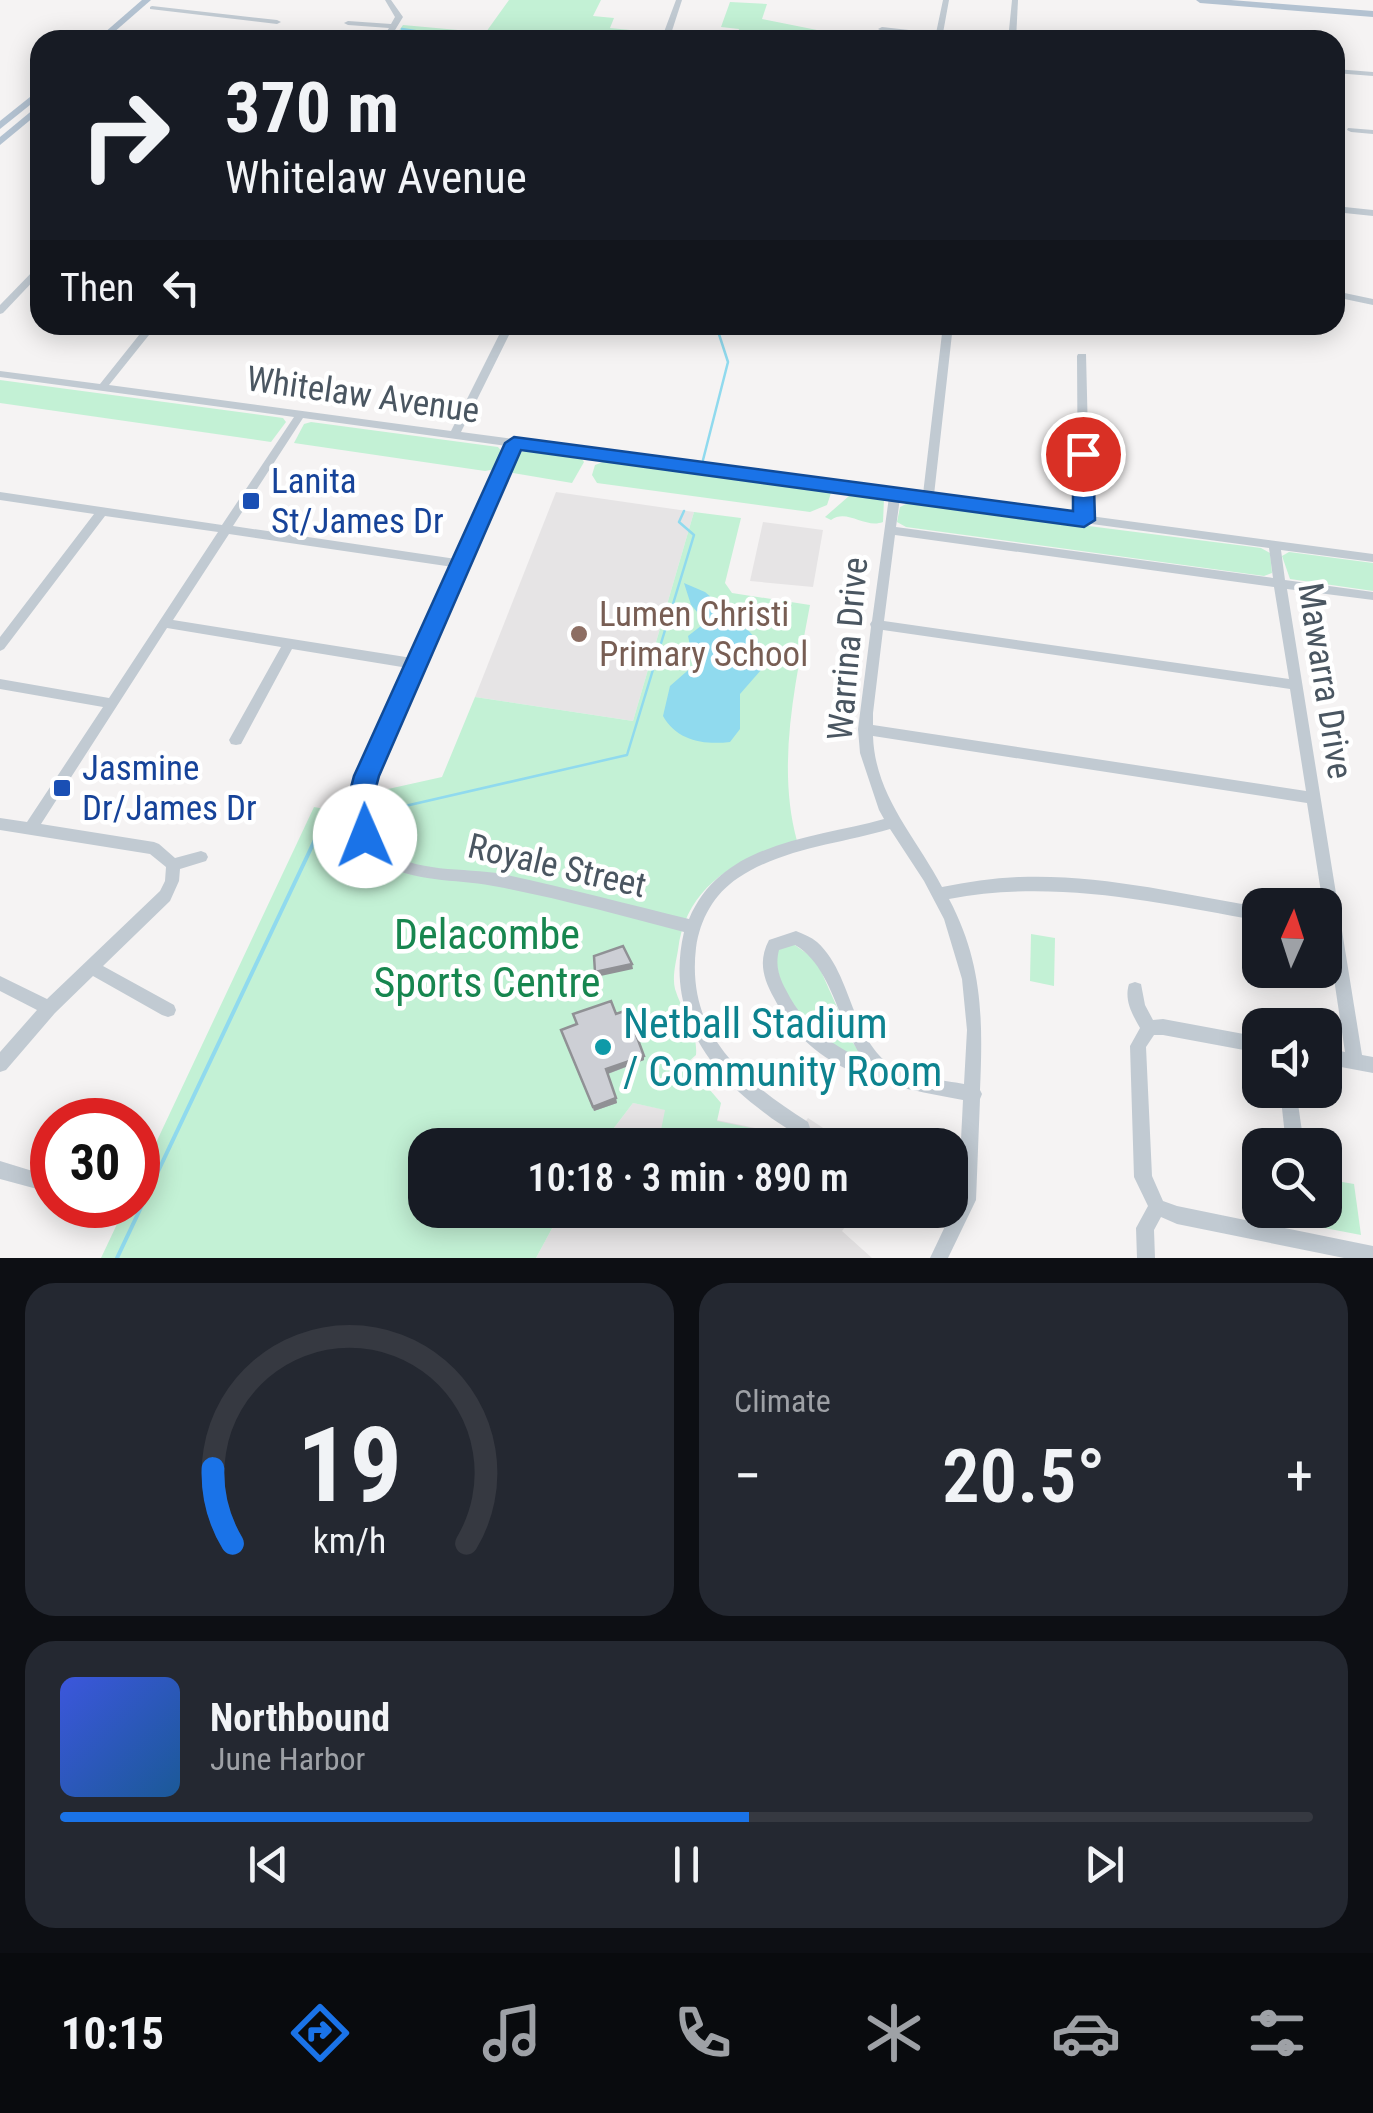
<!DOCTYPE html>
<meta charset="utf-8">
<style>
body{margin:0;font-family:"Roboto Condensed",sans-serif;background:#242831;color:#f1f3f6;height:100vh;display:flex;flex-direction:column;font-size:38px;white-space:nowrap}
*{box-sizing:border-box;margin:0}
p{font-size:32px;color:#9ea1a6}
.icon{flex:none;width:55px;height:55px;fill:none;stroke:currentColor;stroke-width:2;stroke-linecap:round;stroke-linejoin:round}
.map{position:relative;height:1258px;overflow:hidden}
.panel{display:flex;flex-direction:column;gap:25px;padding:25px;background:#0d0f14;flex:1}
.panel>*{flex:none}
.guide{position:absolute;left:30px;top:30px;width:1315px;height:305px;border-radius:30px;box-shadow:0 5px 25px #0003;background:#171b24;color:#f1f3f6;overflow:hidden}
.needle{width:65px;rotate:3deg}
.buttons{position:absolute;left:1242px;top:888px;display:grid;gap:20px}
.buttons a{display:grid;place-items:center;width:100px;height:100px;border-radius:20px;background:#171b24;box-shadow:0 5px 25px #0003;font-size:50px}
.speed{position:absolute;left:30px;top:1098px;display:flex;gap:20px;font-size:50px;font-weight:700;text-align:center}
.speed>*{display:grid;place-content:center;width:130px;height:130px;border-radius:50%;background:#171b24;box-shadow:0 5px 25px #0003;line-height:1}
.speed .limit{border:15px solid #d22;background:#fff;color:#111}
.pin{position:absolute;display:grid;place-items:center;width:85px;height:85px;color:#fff;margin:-42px;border:5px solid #fff;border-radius:50%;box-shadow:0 2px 10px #0007}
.me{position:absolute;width:110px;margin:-55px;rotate:359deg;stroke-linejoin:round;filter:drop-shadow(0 0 8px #0008)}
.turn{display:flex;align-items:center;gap:35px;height:210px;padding:0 30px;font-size:45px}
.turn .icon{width:130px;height:130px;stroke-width:2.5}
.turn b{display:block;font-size:70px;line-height:85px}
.then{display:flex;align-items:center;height:95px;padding:0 30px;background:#0003;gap:20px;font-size:38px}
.big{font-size:75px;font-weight:600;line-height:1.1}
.panel .tile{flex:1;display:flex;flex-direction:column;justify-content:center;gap:15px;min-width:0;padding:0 35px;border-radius:30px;background:#242831}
.panel .dial{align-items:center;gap:0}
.dial svg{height:260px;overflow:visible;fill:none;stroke:#363941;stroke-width:7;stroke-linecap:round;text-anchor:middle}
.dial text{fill:#f1f3f6;stroke:none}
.song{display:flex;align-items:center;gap:30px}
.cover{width:120px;height:120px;border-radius:15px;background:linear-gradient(135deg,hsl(230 70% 55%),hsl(210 70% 35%))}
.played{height:10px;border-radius:5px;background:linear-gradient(90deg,#1a73e8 55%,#363941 55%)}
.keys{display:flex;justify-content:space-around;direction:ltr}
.heat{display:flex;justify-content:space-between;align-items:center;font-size:55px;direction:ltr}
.panel .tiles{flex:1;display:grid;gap:25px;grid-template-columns:1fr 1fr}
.tile:last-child{grid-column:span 2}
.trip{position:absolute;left:408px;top:1128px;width:560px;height:100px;border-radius:30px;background:#171b24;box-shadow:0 5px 25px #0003;font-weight:600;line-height:100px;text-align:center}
.menu{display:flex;height:160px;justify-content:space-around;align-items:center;background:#090b0e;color:#9ea1a6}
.menu .icon{width:70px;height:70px}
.menu .on{color:#1a73e8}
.menu b{font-size:45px;color:#f1f3f6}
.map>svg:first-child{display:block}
.education{fill:#e6e4e5}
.green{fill:#c3f1d5}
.water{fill:#90daee}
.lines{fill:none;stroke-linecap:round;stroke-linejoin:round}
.stream-far1{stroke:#90daee;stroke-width:2.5}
.stream{stroke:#90daee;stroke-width:4}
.minor{fill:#c1cad2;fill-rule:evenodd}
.major{fill:#b3c2d1;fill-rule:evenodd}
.wall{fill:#b0b2b7}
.shaded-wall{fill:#909195}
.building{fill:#cdcfd5;stroke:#909195;stroke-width:2.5}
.route{fill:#1a73e8;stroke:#114b97;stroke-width:2.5}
.transit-dot{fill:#1a4fb4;stroke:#fff;stroke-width:4}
.education-dot{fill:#8d6e63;stroke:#fff;stroke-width:4}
.culture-dot{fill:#0f9aa8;stroke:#fff;stroke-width:4}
.labels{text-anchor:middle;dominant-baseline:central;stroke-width:9;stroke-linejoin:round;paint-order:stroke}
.street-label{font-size:35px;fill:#4a5661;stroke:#fff}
.transit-label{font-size:35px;fill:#164399;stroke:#fff;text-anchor:start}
.education-label{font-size:35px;fill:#785e54;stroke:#fff;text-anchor:start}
.near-park-label{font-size:42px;fill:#17864f;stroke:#fff}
.near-culture-label{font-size:42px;fill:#0d838f;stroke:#fff;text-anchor:start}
</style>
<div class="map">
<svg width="1373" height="1258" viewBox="0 0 1373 1258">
<rect width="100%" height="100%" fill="#f5f3f3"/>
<g class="education">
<polygon points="556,492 694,512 633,721 475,697"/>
<polygon points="763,522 823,530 813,587 750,581"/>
<polygon points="633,1103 795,1136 808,1118 849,1145 601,1145"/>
<polygon points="562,1210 858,1210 842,1231 872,1258 536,1258"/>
</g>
<g class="green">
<polygon points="509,0 601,0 593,16 614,18 610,28 660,33 656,40 392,40 403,25 458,30 481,39"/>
<polygon points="730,2 767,4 762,19 827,32 825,40 735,40 739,29 721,27"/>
<polygon points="0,380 283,418 286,422 271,442 0,403"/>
<polygon points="311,422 498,447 502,452 496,469 485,471 294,443 304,424"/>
<polygon points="525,451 581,458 584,462 572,483 513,473 510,469 519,453"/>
<polygon points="608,460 823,489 831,493 827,505 810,512 597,483 592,475 595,465"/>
<path d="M849,496L884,499L883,522C865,529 847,508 831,520L825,517Z"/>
<polygon points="908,503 1261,548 1270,553 1272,573 1264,576 906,527 897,522 900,507"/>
<path d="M694,512L741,518L725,583L732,593L810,605C796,681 776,764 797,841C740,857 686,884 678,950C676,962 672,977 675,989C682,1012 698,1030 696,1055L687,1063L721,1103L717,1121L799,1138L798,1145H658L665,1110L633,1103L601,1145H425V1210H562L536,1258H101L126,1205H138V1181L314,807L341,812L370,807L379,791L442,777L475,697L633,721Z"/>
<polygon points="1289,552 1373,563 1373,591 1290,579 1282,556"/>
<polygon points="1031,934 1055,938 1054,986 1030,981"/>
<path d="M792,943L816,960L853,1043L866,1061C821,1050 774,999 776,951Z"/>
<polygon points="1325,1179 1354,1184 1361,1235 1288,1221 1286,1210 1325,1210"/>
</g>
<path class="water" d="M684,583L705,592L726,610L724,623L748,630L762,646L761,670L740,694V729L730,742C704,745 677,741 663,716L670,686L694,665L688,636L706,622L691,605Z"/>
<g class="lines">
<g class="stream-far1">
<polyline points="402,29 473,40"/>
<polyline points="703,460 728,362 716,325"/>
<polyline points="366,815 627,755 694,535 679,522 684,511"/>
<polyline points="322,826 353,818"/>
</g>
<polyline class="stream" points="117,1258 322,825 331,823"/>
<g class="minor">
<polygon points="385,0 391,0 403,17 389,40 381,40 389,28 348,25 344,23 348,21 391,24 395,17"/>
<polygon points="676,0 682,0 669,40 661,40"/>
<polygon points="943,0 949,0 943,33 984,38 988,40 942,38 942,40 934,40 935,37 882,31 878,29 882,27 936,33"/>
<polygon points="1012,0 1018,0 1016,40 1008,40"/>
<polygon points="152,6 277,20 281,22 277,24 150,9 150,7"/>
<polygon points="1335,69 1373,72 1373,76 1335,73"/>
<polygon points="1348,128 1373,130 1373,134 1351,132 1347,130"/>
<polygon points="1335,206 1373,210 1373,216 1335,212"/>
<polygon points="40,266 40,274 3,313 0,314 0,305 37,267"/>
<polygon points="1335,291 1373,299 1373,305 1335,297"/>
<path d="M147,325H157L109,385L451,431L504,325H514L461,432L923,494L943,325H953L934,495L1078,515L1077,356L1078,354H1086L1090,516L1373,554V562L1281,550L1285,580L1373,592V600L1287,589L1362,1055L1373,1057V1073L1325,1064V1048L1345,1052L1325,919V905H1323L1307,803L873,736C875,796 916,837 942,887C968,882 994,878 1020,877C1101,874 1181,894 1260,907V921C1155,902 1055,879 949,899C983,963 983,1020 980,1090L982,1094L980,1099L976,1200L948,1258H930L958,1199L963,1100C886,1085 814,1076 774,998C763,978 758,961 769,940L796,931C803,934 811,937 817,942C853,974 851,1043 895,1068C912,1078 944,1080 964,1084L967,1030L962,979L944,919L924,881L890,829C840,844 783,848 738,878C714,894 700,919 696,948C686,1033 742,1080 808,1122L810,1128L808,1134L802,1136C786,1129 771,1118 757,1107C700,1063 667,1004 684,932C623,916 561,899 499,887C462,879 421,883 386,866C370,857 358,843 355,825C346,785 391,705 408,668L292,649L241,744L236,745L231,744L229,740L281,647L167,628L41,824L154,842L159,844L175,858L201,851L206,853L208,857L206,861L180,869L179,881L170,901L103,966L174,1005L176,1010L174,1015L168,1017L162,1015L93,976L55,1013L6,1070L0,1072V1052L37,1010L0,991V976L47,999L160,891L165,881L166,867L150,854L0,830V818L27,822L103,707L0,689V679L109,698L218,532L105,516L4,649L0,651V637L94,514L0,500V492L222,525L294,417L0,377V371L100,384ZM303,418L507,446L456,559L233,526ZM518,447L889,497L872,621L870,624L871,627L858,729L860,753L879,810L884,819C813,839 722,841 689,919C627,904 564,887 502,874C464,867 414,874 383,848C361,829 368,801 373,776ZM900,498L1269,548L1273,578L896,527ZM229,534L453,567L412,658L173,620ZM895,535L1274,587L1289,679L884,621ZM883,630L1290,689L1306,791L873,725V713ZM795,945C833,967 838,1026 864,1060C829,1044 803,1024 786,990C779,977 775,965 779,950Z"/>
<path d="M1135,982L1141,984L1145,1005L1153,1020L1163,1019L1260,1037V1053L1163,1035H1154L1146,1047L1152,1176L1163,1201L1177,1206L1373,1246V1258H1344L1177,1224L1161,1217L1154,1230L1155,1258H1137L1136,1228L1148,1206L1134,1177L1130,1046L1140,1028C1132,1014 1124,1000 1129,984Z"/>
<polygon points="1280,1090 1296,1090 1304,1145 1286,1145"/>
<polygon points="0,1161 52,1177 52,1193 0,1179"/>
</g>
<g class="major">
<polygon points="142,0 151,0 105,40 96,40"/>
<polygon points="1196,0 1231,0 1373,11 1373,17 1200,3"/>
<polygon points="40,89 40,97 0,129 0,121"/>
<polygon points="40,104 40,112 0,145 0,137"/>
</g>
</g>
<polygon class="wall" points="573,1014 616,1014 644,1060 608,1074 617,1103 594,1111 562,1034 561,1030 576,1024"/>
<g class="shaded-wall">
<polygon points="632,964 633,969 596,977 595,972"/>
<polygon points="644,1056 644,1060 607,1074 606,1069"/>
<polygon points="616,1098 617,1103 594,1111 593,1107"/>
</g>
<g class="building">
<polygon points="1212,35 1230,36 1231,40 1213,40"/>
<polygon points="623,946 632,964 595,972 594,956"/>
<polygon points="611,1001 616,1014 627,1010 644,1056 606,1069 616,1098 593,1107 561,1030 577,1024 573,1014"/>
</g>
<polygon class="route" points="514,437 1073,511 1073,454 1083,448 1093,454 1095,520 1084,527 521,450 379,776 371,806 378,836 374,844 356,844 346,806 354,776 505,443"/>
<g class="transit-dot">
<rect x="241" y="491" width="20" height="20" rx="5"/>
<rect x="52" y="778" width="20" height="20" rx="5"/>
</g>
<circle class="education-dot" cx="579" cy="634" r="10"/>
<circle class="culture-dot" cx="603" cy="1047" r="10"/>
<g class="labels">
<g class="street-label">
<text transform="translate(363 395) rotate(8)">Whitelaw Avenue</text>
<text transform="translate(848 649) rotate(-85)">Warrina Drive</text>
<text transform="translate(1325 681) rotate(81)">Mawarra Drive</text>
<text transform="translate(557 866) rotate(13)">Royale Street</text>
</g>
<g class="transit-label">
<text x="271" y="481">Lanita<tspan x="271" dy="40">St/James Dr</tspan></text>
<text x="82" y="768">Jasmine<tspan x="82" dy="40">Dr/James Dr</tspan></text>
</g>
<g class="education-label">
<text x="599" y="614">Lumen Christi<tspan x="599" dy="40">Primary School</tspan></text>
</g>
<g class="near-park-label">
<text x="487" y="934">Delacombe<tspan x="487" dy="48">Sports Centre</tspan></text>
</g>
<g class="near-culture-label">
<text x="623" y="1023">Netball Stadium<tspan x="623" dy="48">/ Community Room</tspan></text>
</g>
</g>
</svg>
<div class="buttons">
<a><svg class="needle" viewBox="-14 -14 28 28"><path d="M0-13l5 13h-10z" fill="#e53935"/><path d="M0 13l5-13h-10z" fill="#9ea1a6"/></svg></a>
<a><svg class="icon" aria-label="sound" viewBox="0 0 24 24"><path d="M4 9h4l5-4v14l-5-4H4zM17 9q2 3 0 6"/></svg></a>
<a><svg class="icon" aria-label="search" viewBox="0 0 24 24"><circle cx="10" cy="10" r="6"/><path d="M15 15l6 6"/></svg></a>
</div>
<div class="speed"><div class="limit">30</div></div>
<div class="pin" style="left:1083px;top:454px;background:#d93025"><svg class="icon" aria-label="arrive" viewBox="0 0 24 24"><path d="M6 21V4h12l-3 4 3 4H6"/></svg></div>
<svg class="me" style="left:365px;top:836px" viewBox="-20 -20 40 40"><circle r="19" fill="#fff"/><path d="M0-13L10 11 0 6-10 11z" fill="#1a73e8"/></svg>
<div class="trip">10:18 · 3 min · 890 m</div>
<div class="guide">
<div class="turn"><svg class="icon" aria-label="right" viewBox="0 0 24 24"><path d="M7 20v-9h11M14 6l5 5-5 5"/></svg><div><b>370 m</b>Whitelaw Avenue</div></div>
<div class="then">Then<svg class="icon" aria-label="left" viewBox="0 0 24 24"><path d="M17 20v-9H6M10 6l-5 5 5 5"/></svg></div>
</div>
</div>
<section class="panel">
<div class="tiles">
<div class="tile dial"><svg viewBox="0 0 100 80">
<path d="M14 69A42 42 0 1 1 86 69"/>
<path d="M14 69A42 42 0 0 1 8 46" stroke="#1a73e8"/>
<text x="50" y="56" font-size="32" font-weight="700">19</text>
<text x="50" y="72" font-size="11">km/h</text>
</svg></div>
<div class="tile"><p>Climate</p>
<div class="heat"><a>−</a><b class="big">20.5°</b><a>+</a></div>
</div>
<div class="tile">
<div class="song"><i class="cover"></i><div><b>Northbound</b><p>June Harbor</p></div></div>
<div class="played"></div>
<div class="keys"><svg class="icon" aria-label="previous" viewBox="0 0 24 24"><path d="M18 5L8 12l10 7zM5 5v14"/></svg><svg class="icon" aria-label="pause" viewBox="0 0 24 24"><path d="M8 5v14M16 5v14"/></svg><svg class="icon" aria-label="next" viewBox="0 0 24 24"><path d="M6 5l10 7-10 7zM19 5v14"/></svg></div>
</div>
</div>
</section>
<nav class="menu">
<b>10:15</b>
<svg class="icon on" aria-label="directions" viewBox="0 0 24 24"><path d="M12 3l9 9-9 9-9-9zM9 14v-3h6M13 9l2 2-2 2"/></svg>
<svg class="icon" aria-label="music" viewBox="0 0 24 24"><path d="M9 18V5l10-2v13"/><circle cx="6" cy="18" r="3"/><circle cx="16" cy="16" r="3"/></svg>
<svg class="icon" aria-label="phone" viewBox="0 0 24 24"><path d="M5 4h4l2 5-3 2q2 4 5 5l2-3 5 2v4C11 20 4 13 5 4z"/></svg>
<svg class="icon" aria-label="climate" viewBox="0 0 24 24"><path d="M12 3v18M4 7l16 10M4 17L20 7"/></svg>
<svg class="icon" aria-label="car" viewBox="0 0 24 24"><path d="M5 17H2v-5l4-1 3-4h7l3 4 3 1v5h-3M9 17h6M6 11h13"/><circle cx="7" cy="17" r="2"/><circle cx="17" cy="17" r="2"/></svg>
<svg class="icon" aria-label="filters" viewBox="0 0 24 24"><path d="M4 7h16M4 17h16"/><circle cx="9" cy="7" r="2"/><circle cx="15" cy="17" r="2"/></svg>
</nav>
